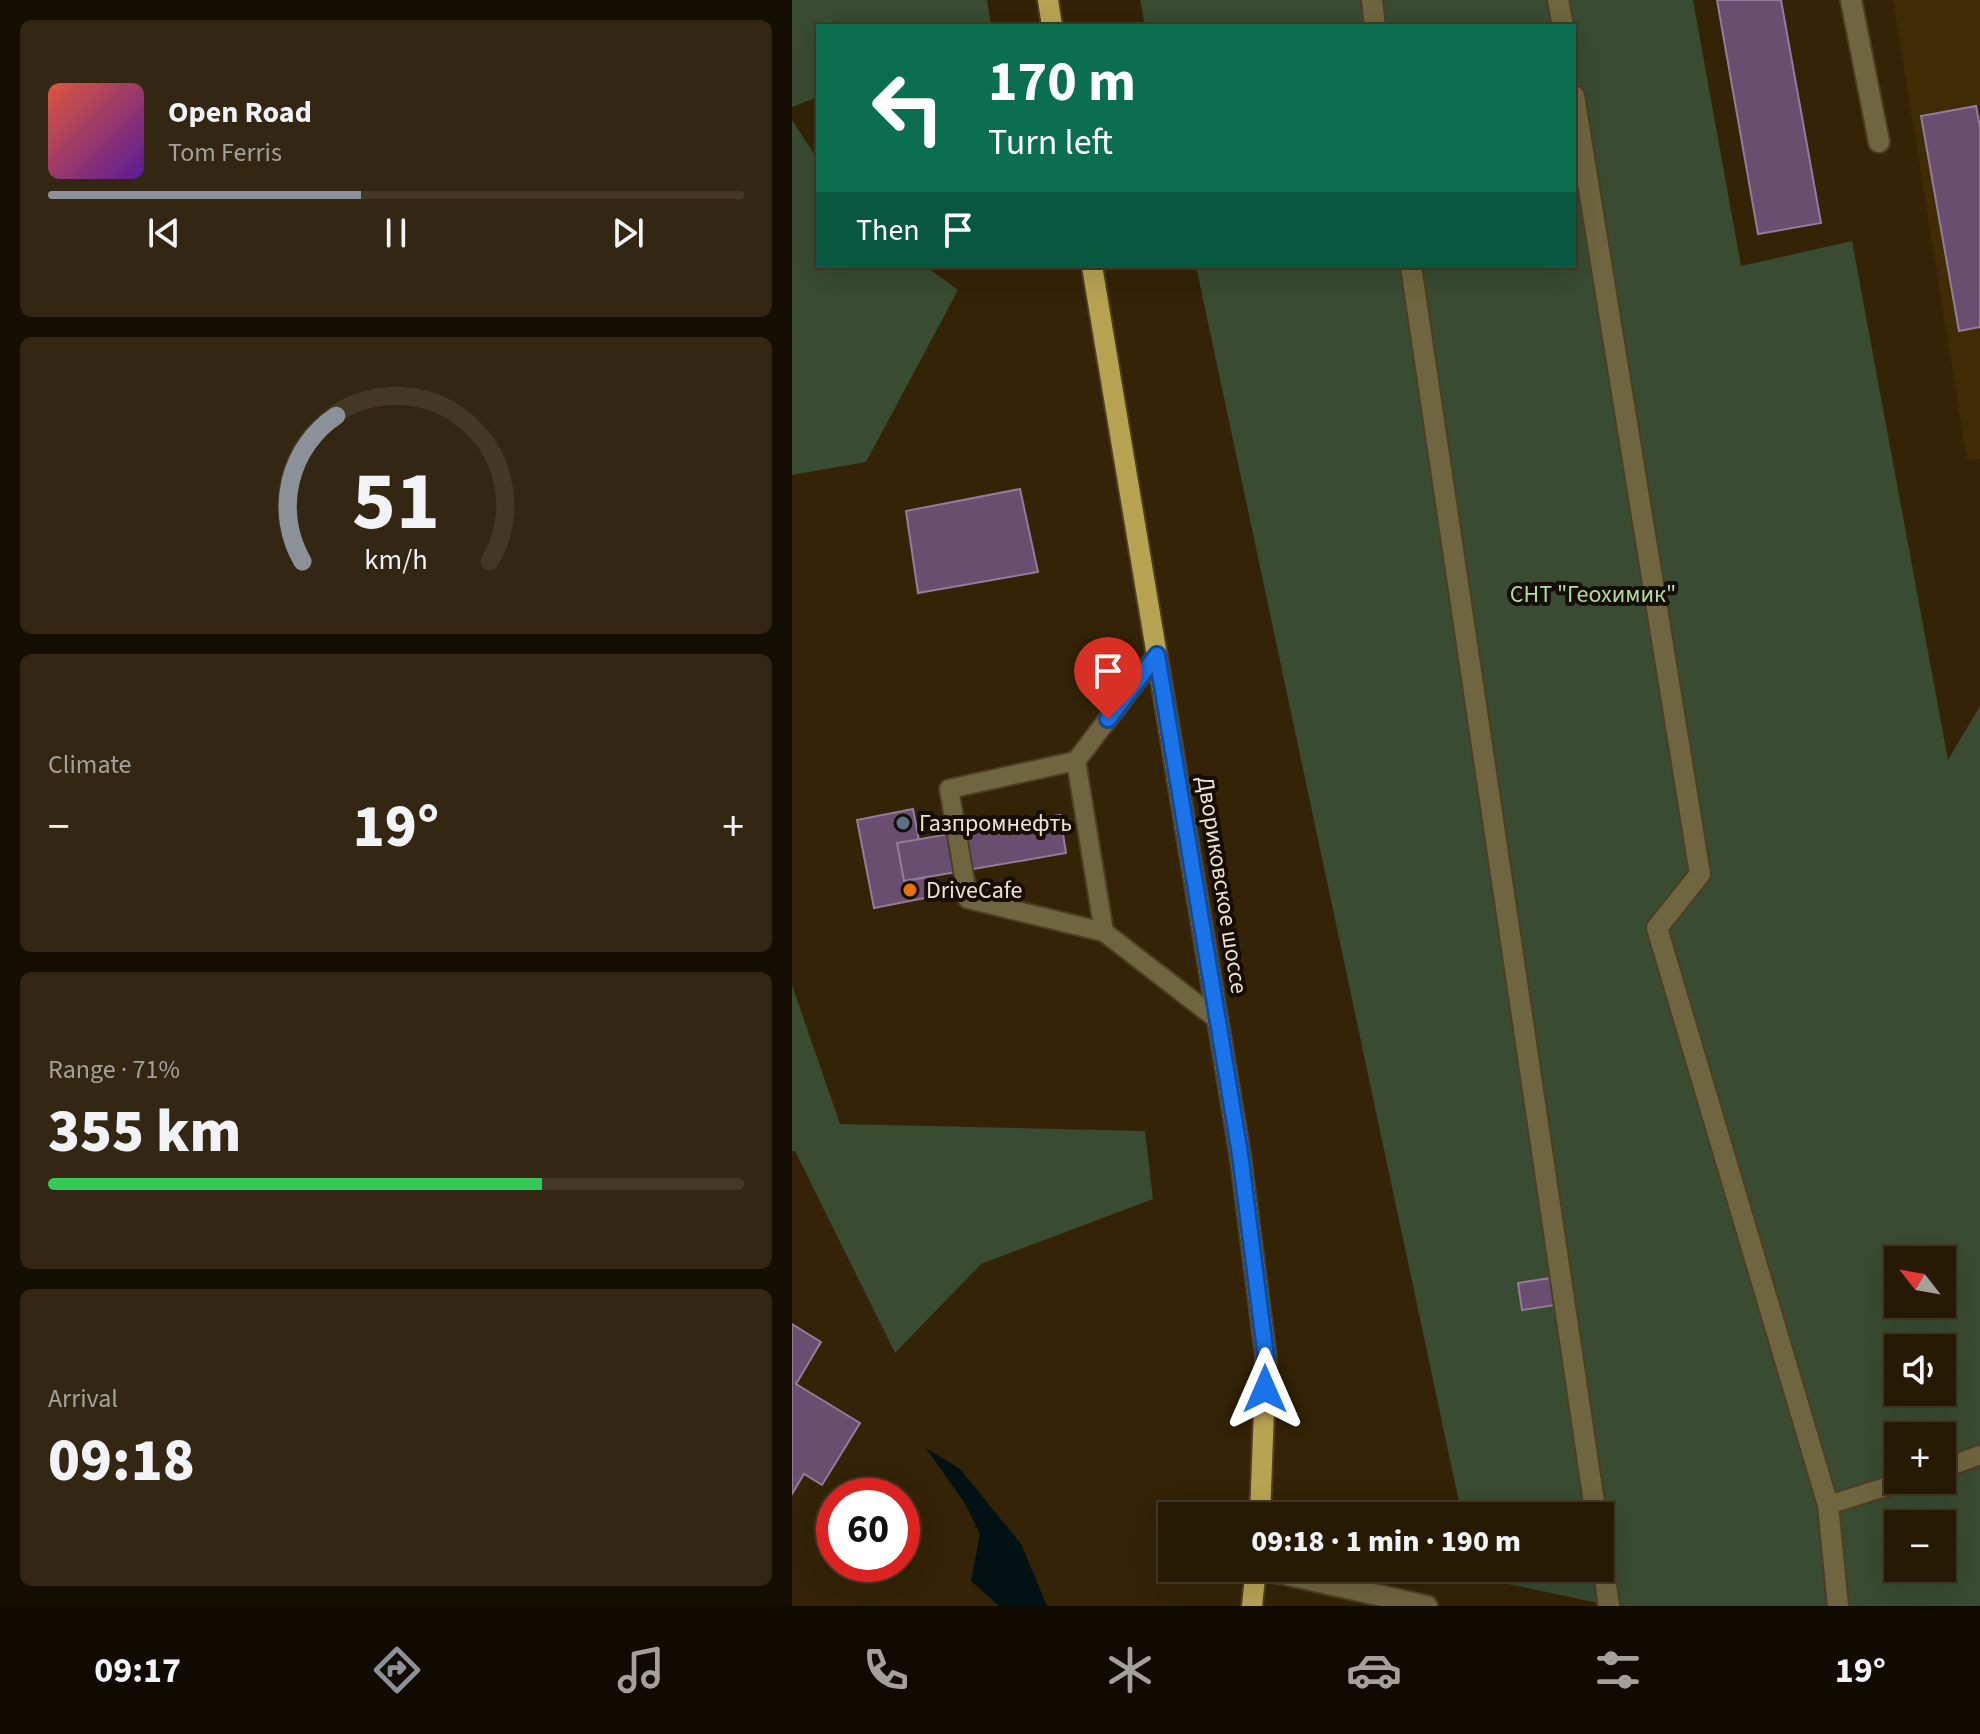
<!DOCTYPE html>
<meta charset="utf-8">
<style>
body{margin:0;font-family:"Source Sans 3",sans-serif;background:#332713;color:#f1f3f6;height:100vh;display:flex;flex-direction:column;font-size:30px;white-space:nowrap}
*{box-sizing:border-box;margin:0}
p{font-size:26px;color:#a4a19a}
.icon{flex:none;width:44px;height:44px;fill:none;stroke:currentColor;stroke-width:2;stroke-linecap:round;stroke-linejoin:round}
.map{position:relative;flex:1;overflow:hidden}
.sheet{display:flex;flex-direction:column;gap:20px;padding:20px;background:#150e02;width:792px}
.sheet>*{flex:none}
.hud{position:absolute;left:24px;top:24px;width:760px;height:244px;border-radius:0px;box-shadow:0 8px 32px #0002,0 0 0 2px #433826;background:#0b6e4f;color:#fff;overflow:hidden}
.needle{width:52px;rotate:301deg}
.controls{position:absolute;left:1092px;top:1246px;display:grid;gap:16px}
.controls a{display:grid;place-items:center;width:72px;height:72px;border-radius:0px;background:#271a04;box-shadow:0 8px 32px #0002,0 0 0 2px #433826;font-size:40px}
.speed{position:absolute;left:24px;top:1478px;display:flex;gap:16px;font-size:40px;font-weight:700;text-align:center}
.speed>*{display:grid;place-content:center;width:104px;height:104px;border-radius:50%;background:#271a04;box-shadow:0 8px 32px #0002,0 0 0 2px #433826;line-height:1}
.speed .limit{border:12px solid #d22;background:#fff;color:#111}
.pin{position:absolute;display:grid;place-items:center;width:68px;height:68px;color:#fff;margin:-82px -34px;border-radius:50% 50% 50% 0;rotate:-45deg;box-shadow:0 0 8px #0007}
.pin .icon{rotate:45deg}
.me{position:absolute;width:88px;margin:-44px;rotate:0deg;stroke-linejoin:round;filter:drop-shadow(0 0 6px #0008)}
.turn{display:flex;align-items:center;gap:28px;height:168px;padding:0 40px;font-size:36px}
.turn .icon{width:104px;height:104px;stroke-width:2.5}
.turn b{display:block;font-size:56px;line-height:68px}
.then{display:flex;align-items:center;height:76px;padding:0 40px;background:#0003;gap:16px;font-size:30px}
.big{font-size:60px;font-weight:800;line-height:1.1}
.sheet .card{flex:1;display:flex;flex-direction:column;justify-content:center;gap:12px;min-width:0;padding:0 28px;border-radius:12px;background:#332713}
.sheet .dial{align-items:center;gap:0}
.dial svg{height:208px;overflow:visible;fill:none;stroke:#433826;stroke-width:7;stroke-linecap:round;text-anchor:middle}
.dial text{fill:#f1f3f6;stroke:none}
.song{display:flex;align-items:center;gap:24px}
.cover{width:96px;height:96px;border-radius:12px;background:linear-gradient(135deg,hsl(10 70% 55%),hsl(270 70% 35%))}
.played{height:8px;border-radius:4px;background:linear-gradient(90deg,#8c9099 45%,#433826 45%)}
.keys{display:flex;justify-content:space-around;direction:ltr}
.heat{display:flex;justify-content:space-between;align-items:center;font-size:44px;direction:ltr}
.charge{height:12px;border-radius:6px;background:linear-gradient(90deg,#34c759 71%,#433826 0)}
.trip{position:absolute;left:366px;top:1502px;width:456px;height:80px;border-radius:0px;background:#271a04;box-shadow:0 8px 32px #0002,0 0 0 2px #433826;font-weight:800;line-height:80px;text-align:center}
.tab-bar{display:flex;height:128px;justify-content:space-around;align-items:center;background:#100a02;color:#a4a19a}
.tab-bar .icon{width:56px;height:56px}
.tab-bar .on{color:#8c9099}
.tab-bar b{font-size:36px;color:#f1f3f6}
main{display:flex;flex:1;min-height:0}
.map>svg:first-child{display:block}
.built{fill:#402b05}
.green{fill:#394b31;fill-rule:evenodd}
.water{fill:#021114}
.building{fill:#694e6f;stroke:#937c99;stroke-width:2}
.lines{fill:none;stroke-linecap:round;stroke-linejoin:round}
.lane-casing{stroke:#4e3e23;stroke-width:22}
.street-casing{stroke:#4e3e23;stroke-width:24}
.primary-casing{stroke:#4e3e23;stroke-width:24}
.lane{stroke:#6f6540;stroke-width:18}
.street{stroke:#6f6540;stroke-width:20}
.primary{stroke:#b8a353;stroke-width:20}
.route-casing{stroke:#114b97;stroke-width:20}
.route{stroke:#1a73e8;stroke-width:14}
.service-dot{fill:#5c6f8a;stroke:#160e04;stroke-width:3}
.food-dot{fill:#e8710a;stroke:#160e04;stroke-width:3}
.labels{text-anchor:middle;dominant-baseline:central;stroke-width:8;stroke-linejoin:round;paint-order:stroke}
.park-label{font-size:24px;fill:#b3dca0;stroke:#160e04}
.poi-label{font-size:24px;fill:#eee2d2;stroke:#160e04;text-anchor:start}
.street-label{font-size:24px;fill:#eee2d2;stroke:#160e04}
</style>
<main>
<section class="sheet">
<div class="card">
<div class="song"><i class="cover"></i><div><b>Open Road</b><p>Tom Ferris</p></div></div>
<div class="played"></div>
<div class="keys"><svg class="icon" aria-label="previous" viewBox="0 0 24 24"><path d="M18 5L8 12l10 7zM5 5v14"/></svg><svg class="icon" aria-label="pause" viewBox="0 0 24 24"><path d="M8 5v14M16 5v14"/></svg><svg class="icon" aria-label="next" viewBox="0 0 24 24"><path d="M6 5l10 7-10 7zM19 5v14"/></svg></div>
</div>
<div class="card dial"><svg viewBox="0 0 100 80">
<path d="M14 69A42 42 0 1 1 86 69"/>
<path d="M14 69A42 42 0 0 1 27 13" stroke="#8c9099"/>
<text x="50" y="56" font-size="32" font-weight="700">51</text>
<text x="50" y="72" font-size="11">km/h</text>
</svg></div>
<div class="card"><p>Climate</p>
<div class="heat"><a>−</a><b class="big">19°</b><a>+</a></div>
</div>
<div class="card"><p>Range · 71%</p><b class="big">355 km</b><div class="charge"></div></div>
<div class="card"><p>Arrival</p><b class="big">09:18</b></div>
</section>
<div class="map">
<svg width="1188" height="1606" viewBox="0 0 1188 1606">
<rect width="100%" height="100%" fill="#342306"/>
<polygon class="built" points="1101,0 1188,0 1188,459 1175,460"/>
<g class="green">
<polygon points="0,0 195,0 199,26 26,26 26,97 0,107"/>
<path d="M348,0H901L949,266L1060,241L1156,760L1188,706V1606H820L683,1577L681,1568H808V1516H670L404,266H782V26H353ZM1106,1260H1150V1304H1106ZM1106,1348H1150V1392H1106ZM1106,1436H1150V1480H1106ZM1106,1524H1150V1568H1106Z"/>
<polygon points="0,120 26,160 26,266 133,266 166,290 74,462 0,475"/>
<polygon points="0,985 48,1124 353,1131 361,1199 189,1264 103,1353 3,1151 0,1151"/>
</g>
<polygon class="water" points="134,1448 168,1469 229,1544 255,1606 207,1606 179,1581 188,1534 174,1505"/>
<g class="building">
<polygon points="925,0 989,0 1029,223 966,234"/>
<polygon points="1184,106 1188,128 1188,327 1167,331 1129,116"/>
<polygon points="228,489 246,572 126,593 114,511"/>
<polygon points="121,809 138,897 82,908 65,820"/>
<polygon points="268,815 274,853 112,881 105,843"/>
<polygon points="766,1277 770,1304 730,1310 726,1283"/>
<polygon points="0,1324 29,1342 4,1384 68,1423 30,1485 12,1474 0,1494"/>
</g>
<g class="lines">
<defs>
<g id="lane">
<polyline points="365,655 284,761 312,932 426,1020"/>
<polyline points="284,761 157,789 176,899 312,932"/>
<polyline points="1150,1469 1188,1455"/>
<polyline points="1036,1505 1116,1480"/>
</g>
<g id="street">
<polyline points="580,0 583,26"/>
<polyline points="766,0 771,26"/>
<polyline points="1059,0 1087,142"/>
<polyline points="782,96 908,874 865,928 1036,1505 1046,1606"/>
<polyline points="619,266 804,1516"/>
<polyline points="808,1544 817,1606"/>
<polyline points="464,1568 635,1606"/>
</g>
<g id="primary">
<polyline points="256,0 260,26"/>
<polyline points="300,266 448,1154 474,1357 468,1516"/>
<polyline points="460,1606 464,1568"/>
</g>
</defs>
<use href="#lane" class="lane-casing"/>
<use href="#street" class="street-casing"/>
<use href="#primary" class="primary-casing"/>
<use href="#lane" class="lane"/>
<use href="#street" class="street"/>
<use href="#primary" class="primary"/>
</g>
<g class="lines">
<defs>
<polyline id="route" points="316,719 365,655 448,1154 474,1357 473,1389"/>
</defs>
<use href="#route" class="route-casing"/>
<use href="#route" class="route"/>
</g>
<circle class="service-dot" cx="111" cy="823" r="8"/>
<circle class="food-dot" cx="118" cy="890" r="8"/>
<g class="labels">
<g class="park-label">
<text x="801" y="594">СНТ "Геохимик"</text>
</g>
<g class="poi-label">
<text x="127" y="823">Газпромнефть</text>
<text x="134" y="890">DriveCafe</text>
</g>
<g class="street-label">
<text transform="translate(430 885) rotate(81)">Двориковское шоссе</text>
</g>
</g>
</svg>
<div class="controls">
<a><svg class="needle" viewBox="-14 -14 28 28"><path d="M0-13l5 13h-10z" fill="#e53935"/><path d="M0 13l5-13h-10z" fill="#a4a19a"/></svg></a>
<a><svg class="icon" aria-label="sound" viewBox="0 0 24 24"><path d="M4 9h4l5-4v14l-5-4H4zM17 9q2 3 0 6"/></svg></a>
<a>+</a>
<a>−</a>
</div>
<div class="speed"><div class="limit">60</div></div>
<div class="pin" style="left:316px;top:719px;background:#d93025"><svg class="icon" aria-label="arrive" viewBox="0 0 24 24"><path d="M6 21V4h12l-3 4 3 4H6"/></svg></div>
<svg class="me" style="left:473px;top:1389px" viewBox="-20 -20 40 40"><path d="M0-17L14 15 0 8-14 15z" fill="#1a73e8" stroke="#fff" stroke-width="4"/></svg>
<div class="trip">09:18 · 1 min · 190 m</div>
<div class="hud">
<div class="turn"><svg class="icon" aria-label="left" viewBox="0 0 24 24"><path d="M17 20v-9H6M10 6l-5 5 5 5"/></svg><div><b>170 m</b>Turn left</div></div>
<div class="then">Then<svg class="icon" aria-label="arrive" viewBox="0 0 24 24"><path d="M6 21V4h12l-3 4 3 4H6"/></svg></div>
</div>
</div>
</main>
<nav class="tab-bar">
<b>09:17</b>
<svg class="icon on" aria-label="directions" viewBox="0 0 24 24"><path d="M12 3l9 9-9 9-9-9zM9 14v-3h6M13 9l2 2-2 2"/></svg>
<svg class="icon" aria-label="music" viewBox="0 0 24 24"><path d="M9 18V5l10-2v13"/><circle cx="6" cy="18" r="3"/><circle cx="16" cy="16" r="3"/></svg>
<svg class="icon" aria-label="phone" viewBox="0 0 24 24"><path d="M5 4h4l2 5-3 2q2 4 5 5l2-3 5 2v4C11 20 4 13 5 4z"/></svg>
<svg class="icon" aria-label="climate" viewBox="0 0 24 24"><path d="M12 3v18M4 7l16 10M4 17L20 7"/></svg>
<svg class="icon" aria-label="car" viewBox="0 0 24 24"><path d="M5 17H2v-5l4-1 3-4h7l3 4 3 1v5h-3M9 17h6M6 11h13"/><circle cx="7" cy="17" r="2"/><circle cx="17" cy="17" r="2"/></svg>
<svg class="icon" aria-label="filters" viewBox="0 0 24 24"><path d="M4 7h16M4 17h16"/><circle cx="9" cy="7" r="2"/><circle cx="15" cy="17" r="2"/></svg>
<b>19°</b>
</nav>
